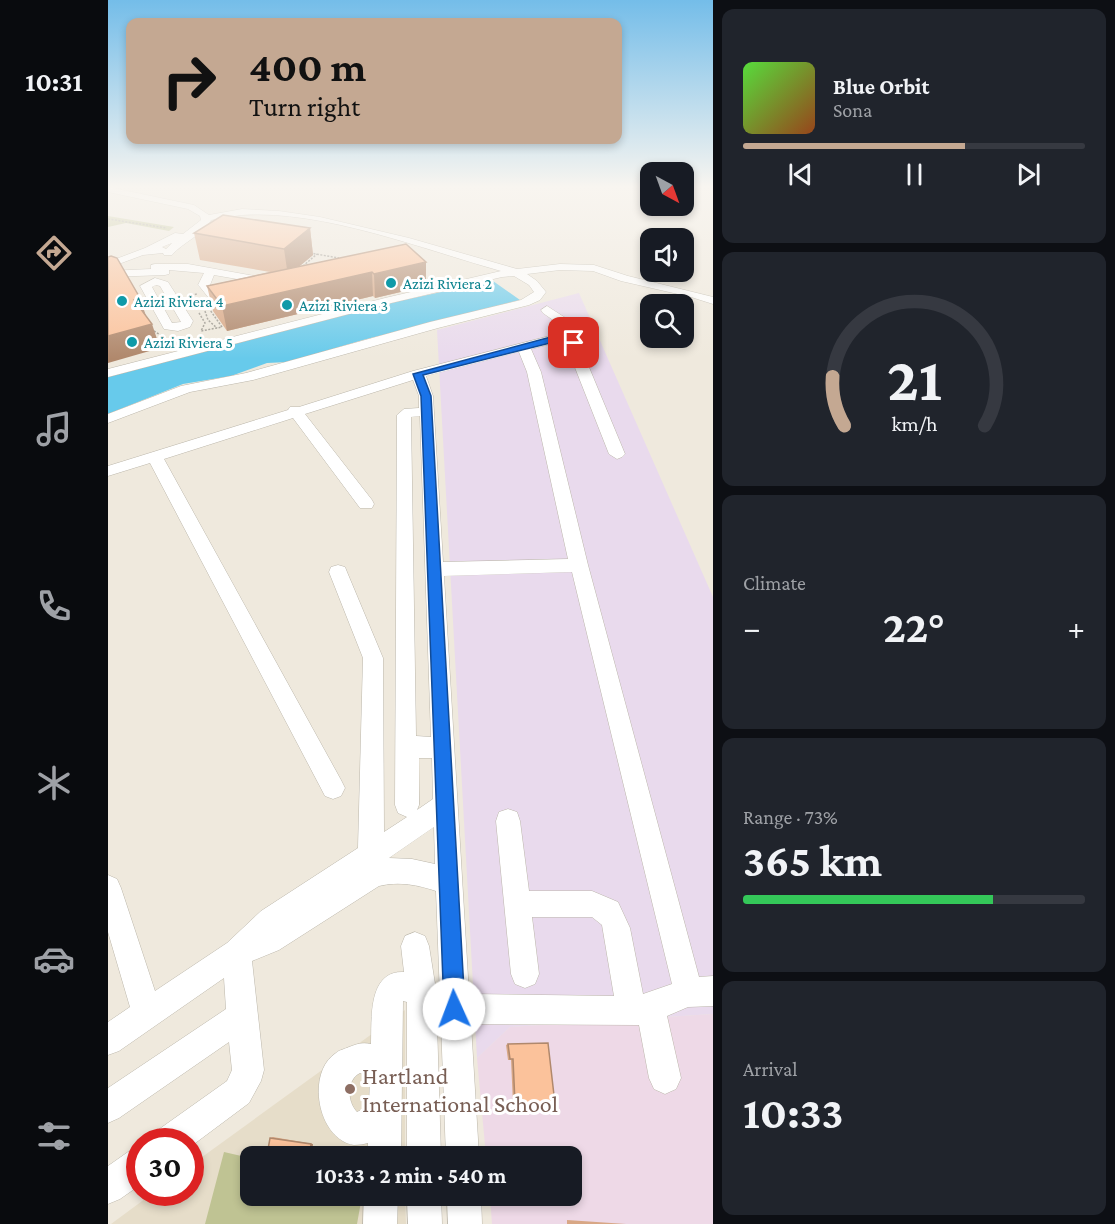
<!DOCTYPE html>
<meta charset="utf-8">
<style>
body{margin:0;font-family:"Crimson Pro",serif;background:#20242c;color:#f1f3f6;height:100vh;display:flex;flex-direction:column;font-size:22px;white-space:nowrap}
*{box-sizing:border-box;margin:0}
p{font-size:20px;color:#9ea1a6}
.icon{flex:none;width:33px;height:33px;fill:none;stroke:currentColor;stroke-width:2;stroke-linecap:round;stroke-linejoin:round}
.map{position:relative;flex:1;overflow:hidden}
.drawer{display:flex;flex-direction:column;gap:9px;padding:9px;background:#0d0f14;width:402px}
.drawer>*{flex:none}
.guide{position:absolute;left:18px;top:18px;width:496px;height:126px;border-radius:12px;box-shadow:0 3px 9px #0003;background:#c4a892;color:#111;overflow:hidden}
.needle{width:39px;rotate:139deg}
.controls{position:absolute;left:532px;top:162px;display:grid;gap:12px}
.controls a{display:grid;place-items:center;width:54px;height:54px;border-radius:12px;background:#171b24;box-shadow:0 3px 9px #0003;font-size:30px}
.speed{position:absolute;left:18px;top:1128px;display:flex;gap:12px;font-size:30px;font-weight:700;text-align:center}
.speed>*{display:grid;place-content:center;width:78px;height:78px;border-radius:50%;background:#171b24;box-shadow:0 3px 9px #0003;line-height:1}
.speed .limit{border:9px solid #d22;background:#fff;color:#111}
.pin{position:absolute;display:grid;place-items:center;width:51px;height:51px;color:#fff;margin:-26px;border-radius:12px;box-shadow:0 3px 9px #0006}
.me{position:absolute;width:66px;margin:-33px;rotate:358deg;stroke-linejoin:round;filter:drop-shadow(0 0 4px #0008)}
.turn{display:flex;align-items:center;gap:21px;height:126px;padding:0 24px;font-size:27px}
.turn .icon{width:78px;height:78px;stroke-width:2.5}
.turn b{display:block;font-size:42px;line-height:51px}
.big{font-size:45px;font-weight:700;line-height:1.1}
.drawer .widget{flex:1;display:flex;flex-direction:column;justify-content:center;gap:9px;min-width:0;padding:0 21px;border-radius:12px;background:#20242c}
.drawer .dial{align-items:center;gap:0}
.dial svg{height:156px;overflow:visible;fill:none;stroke:#363941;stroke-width:7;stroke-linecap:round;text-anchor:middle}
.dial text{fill:#f1f3f6;stroke:none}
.song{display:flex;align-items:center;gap:18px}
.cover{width:72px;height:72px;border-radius:9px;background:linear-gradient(135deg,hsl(110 70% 55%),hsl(20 70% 35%))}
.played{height:6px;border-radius:3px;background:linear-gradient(90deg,#c4a892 65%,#363941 65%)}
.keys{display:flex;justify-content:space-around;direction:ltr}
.heat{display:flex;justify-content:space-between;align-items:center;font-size:33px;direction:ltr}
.charge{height:9px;border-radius:4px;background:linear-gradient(90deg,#34c759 73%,#363941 0)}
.trip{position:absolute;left:132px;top:1146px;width:342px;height:60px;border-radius:12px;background:#171b24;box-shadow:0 3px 9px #0003;font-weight:700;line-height:60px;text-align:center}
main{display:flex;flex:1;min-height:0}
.menu{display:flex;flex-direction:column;width:108px;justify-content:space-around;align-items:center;background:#090b0e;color:#9ea1a6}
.menu .icon{width:42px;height:42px}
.menu .active{color:#c4a892}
.menu b{font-size:27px;color:#f1f3f6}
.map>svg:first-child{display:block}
.commercial{fill:#eed9e7}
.industrial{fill:#e9daed}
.built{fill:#e6ddc9}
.green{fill:#bfc393}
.water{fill:#67caeb}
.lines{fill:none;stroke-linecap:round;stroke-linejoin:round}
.minor-casing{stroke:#bcb7ab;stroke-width:1}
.path{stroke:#9d9990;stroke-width:1.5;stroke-dasharray:2 1.5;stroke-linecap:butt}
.minor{fill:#fff;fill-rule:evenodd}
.wall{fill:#d8a785}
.shaded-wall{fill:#b0886c}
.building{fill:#fbc29b;stroke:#b0886c;stroke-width:1.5}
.route{fill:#1a73e8;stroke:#114b97;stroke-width:1.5}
.culture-dot{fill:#0f9aa8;stroke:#fff;stroke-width:2}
.education-dot{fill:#8d6e63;stroke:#fff;stroke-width:2}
.labels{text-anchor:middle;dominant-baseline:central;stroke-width:6;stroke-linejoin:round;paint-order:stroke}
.far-culture-label{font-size:16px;fill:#0d838f;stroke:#fff;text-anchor:start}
.near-education-label{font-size:24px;fill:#785e54;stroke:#fff;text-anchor:start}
</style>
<main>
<nav class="menu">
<b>10:31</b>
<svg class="icon active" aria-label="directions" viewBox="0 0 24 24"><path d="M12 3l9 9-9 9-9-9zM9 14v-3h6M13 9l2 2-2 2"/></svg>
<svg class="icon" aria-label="music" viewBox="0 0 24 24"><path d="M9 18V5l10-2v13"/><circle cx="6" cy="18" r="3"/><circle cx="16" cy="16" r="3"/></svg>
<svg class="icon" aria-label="phone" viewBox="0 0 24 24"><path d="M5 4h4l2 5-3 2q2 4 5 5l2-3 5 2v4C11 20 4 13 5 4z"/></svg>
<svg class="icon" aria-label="climate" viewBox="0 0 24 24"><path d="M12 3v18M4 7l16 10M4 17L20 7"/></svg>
<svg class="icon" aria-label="car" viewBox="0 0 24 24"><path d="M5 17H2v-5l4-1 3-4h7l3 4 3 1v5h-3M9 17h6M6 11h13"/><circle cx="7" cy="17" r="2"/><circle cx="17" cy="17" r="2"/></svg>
<svg class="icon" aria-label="filters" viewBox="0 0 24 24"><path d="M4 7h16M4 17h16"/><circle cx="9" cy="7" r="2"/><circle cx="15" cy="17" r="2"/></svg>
</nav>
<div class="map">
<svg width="605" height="1224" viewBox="0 0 605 1224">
<rect width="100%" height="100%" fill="#efe9dd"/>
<polygon class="commercial" points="605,1014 605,1224 384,1224 382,1196 464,1196 464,1156 378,1156 369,1058 402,1027"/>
<polygon class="industrial" points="471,293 605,597 605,1014 402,1027 369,1058 329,330"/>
<polygon class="built" points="297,1010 297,1156 142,1156 142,1196 297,1196 298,1224 3,1224 45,1193 82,1192 83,1165"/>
<g class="green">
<polygon points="0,216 66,227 61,231 18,223 0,227"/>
<polygon points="116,1152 142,1158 142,1196 254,1196 249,1224 97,1224"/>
</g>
<polygon class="water" points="385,281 412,300 255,340 180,362 159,363 123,376 75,384 0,414 0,377 291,301"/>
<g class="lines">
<defs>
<g id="minor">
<path d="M0,187L86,205L101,215L134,209L171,211L212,217L301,238L409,269L452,264L486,265L520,276L605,297V304L583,297L513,281L485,271L452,270L419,274L429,281L438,292L432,300L421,305L330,328L145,380L82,392L0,423V414L73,386L138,373L322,322L413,300L426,292L421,285L406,276L394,277L283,303L0,377V369L277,298L393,271C314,249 216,210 134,215C124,216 113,218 103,220C95,235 75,242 64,255H56L55,253L35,255L0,268V262L37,248L67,233L75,234L93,220L92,216L80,209L0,192ZM64,243L58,249L54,247Z"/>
<polygon points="47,264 80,264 163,279 169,282 163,285 106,275 102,285 111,297 125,299 125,303 104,302 92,287 90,285 96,273 61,270 61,274 57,275 0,277 0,271 43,269 43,265"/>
<path d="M47,278L60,282L85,321L82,327L70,331L56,329L32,286ZM48,285L52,286L73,322L64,323L44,287Z"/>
<polygon points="439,306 470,326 475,333 471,341 463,341 462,332 435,313 433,310"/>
<path d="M450,334L456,338L454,341L423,349L433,372L480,565L591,977L605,976V1006L580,1007L559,1016L573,1078L568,1089L557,1094L546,1089L541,1078L531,1025L363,1024L371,1156H338L328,891C310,885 291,881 271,886L171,950L144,961L156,1070L153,1081L141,1103L82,1147V1142H46L50,1130L119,1081L124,1070L121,1042L11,1118L0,1123V1088L118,1009L116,978L11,1051L0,1055V1022L22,1007L0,932V875L9,879L13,888L47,991L119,943L153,911L250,848L255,658L221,572L223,567L230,565L237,567L239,572L275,658L276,832L299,817L290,813L287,805L289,415L296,409L311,408V396L305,380L197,414L264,500L266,504L264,508H252L185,418L56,459L233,780L237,788L233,796L225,799L217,796L42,463L0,476V466L180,410L182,407H191L305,371ZM411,352L419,372L460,559L335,562L325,396L318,376ZM312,416L323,737L308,736L303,417ZM464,572L564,984L535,994L522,928L510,902L484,891H421L412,821L409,812L400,809L391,812L388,821L403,974L407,984L417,988L427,984L431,974L424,917H484L494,925L506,996L361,994L336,576ZM311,758H324L325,799L309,810L311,805ZM326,827L327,864L304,859L281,858Z"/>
<polygon points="460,340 465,341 478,360 517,454 514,457 509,459 501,454 464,360 454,344"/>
<path d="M307,932L317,936L321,946L328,990L333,1156H299V1002L295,1001L293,1156H260V1143C256,1144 250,1145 246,1145C209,1139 198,1072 228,1053C231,1050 237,1049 241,1047C249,1044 254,1042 263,1044C264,1021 259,970 296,972L293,946L297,936ZM252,1073L257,1074L262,1078L261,1106L249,1112C239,1102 238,1080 252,1073Z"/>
<polygon points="32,1147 32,1185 12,1199 0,1204 0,1166 20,1152"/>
<polygon points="256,1196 290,1196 289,1224 255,1224"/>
<polygon points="299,1196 333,1196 334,1224 300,1224"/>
<polygon points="339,1196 373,1196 374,1224 340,1224"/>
</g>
</defs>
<use href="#minor" class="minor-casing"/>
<g class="path">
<polyline points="0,219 59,228"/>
<polyline points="202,253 231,258"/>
<polyline points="195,266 209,254"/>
<polyline points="80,296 89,294"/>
<polyline points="97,311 100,320 109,328"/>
<polyline points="91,313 97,323 93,331 114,327 102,310"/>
<polyline points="46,331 57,338 60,345"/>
</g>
<use href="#minor" class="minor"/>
</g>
<g class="wall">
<polygon points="202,228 205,255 191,266 318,262 318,286 267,298 265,296 119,331 105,311 99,286 162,272 92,260 86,233"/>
<polygon points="400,1044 444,1104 405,1104 403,1060 400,1060 398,1045"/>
<polygon points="165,1137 205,1144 203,1156 165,1156 162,1138"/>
<polygon points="459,1220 518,1224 519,1224 459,1224"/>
</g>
<g class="shaded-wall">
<polygon points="202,228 205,255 180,276 176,249"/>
<polygon points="318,262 318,286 267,298 266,274"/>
<polygon points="264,272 265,296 119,331 114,306"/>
<polygon points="32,298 40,322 26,300"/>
<polygon points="44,324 52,348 0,363 0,336"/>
<polygon points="203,1144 205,1144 203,1156 201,1156"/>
</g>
<g class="building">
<polygon points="115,215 202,228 176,249 86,233"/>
<polygon points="298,244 318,262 266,274 264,272 114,306 99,286"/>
<polygon points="3,256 9,258 32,298 26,300 44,324 0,336 0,257"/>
<polygon points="440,1043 447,1104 407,1103 405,1059 402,1059 400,1044"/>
<polygon points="162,1138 203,1144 201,1156 165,1156 159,1155"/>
</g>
<linearGradient id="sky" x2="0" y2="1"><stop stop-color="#74bde9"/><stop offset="0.52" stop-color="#f8f5f0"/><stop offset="1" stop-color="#f8f5f0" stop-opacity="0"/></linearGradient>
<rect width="605" height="359" fill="url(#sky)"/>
<polygon class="route" points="450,335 458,341 466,340 471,343 457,347 446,342 315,375 323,396 357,1009 354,1017 346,1020 339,1017 336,1009 313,396 305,374"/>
<g class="culture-dot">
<circle cx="283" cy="283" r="6"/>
<circle cx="14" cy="301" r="6"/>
<circle cx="179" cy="305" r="6"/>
<circle cx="24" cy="342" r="6"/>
</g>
<circle class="education-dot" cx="242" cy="1089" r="6"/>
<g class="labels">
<g class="far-culture-label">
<text x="295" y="283">Azizi Riviera 2</text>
<text x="26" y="301">Azizi Riviera 4</text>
<text x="191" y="305">Azizi Riviera 3</text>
<text x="36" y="342">Azizi Riviera 5</text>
</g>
<g class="near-education-label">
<text x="254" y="1075">Hartland<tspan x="254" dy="28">International School</tspan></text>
</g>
</g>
</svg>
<div class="controls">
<a><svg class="needle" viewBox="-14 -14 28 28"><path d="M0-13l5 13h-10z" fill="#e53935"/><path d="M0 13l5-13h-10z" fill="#9ea1a6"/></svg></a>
<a><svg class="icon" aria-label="sound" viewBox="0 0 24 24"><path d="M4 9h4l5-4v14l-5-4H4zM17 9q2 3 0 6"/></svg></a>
<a><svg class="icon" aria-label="search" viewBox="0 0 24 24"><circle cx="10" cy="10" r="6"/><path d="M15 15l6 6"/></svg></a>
</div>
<div class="speed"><div class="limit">30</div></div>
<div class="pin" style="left:466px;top:343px;background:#d93025"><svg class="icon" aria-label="arrive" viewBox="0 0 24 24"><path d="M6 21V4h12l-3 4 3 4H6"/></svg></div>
<svg class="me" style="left:346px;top:1009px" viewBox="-20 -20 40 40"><circle r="19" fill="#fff"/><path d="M0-13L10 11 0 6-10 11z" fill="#1a73e8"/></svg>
<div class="trip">10:33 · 2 min · 540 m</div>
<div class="guide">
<div class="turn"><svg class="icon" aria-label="right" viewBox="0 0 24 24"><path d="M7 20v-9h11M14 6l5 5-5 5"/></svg><div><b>400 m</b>Turn right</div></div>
</div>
</div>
<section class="drawer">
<div class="widget">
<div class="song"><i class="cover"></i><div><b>Blue Orbit</b><p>Sona</p></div></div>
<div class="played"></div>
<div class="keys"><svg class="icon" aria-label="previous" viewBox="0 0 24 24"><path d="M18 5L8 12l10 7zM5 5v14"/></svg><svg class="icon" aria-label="pause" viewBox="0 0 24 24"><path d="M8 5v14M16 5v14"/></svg><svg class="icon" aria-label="next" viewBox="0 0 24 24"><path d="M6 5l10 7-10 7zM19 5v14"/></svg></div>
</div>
<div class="widget dial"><svg viewBox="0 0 100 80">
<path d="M14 69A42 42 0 1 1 86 69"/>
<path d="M14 69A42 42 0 0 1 8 44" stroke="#c4a892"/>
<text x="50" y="56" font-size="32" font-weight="700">21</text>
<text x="50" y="72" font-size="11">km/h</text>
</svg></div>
<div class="widget"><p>Climate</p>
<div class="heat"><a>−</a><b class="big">22°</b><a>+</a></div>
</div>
<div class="widget"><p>Range · 73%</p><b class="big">365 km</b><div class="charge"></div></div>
<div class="widget"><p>Arrival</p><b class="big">10:33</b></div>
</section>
</main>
